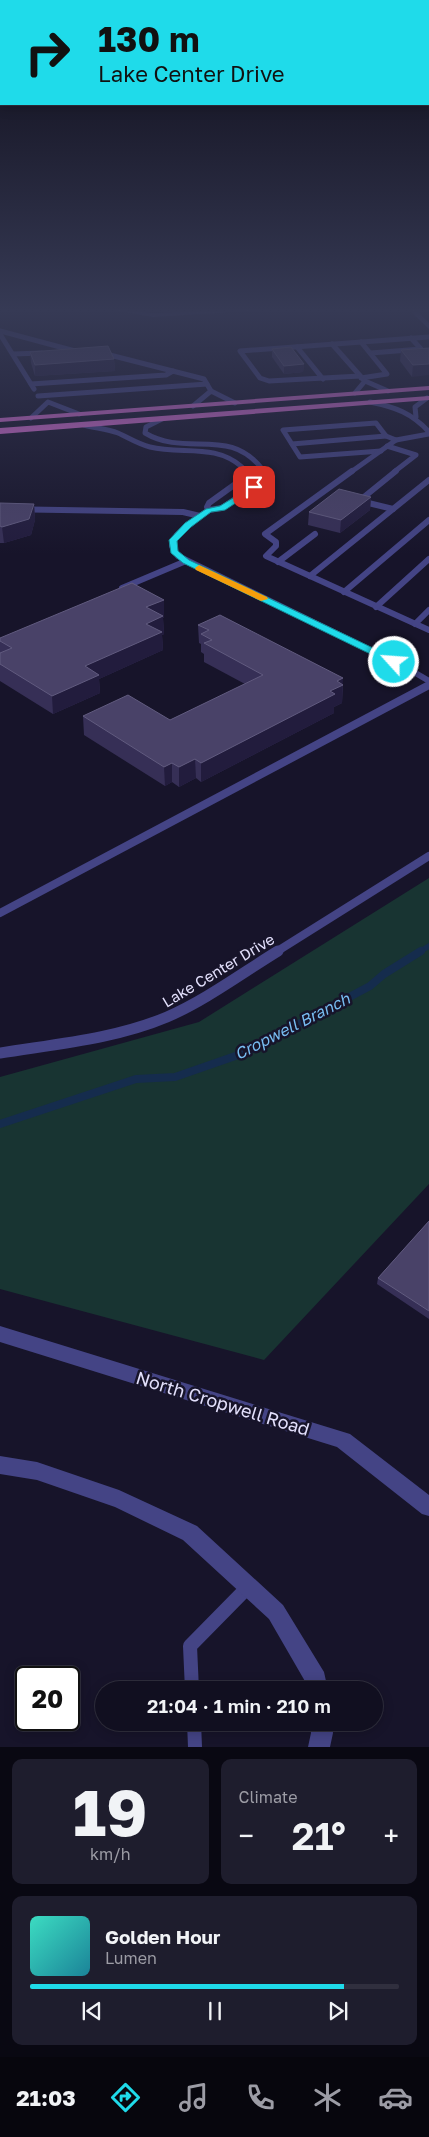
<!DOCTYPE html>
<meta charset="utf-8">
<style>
body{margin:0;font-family:"Golos Text",sans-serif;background:#1e1d2d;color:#f1f3f6;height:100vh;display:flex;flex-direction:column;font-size:19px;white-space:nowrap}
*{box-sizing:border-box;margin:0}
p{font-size:16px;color:#9c9ca5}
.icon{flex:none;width:28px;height:28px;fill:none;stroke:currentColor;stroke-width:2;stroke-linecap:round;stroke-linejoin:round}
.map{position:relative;height:1747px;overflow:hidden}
.sheet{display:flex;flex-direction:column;gap:12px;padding:12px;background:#090812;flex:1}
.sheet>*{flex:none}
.hud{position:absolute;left:0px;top:0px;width:430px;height:105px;box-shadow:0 2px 12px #0003,0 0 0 1px #302f3e;background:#1fdbea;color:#111;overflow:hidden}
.speed{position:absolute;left:15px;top:1666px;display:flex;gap:10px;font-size:25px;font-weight:700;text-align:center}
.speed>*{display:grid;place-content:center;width:65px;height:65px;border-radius:50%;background:#110f20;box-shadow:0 2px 12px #0003,0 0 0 1px #302f3e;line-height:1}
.speed .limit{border:2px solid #111;border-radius:8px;background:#fff;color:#111}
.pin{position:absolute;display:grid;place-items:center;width:42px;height:42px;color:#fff;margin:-21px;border-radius:10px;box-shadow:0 2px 8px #0006}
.me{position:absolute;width:55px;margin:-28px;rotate:296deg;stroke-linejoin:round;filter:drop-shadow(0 0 4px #0008)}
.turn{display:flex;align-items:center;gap:18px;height:105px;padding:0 15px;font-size:22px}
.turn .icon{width:65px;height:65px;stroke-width:2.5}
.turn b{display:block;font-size:35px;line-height:42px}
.big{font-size:38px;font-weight:600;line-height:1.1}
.sheet .card{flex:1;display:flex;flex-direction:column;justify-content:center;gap:8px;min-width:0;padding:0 18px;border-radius:10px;background:#1e1d2d}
.sheet .dial{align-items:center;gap:0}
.dial b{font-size:65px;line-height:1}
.song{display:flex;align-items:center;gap:15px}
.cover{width:60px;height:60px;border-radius:8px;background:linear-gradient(135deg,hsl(170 70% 55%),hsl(190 70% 35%))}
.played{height:5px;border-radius:2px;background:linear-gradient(90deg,#1fdbea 85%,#302f3e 85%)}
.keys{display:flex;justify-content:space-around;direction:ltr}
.heat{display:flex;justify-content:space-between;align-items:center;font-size:28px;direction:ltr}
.sheet .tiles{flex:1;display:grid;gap:12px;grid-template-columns:1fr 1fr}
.card:last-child{grid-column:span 2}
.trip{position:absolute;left:95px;top:1681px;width:288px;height:50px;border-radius:25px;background:#110f20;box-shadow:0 2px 12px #0003,0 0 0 1px #302f3e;font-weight:600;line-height:50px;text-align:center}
.tabs{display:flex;height:80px;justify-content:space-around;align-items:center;background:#07060d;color:#9c9ca5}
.tabs .icon{width:35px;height:35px}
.tabs .on{color:#1fdbea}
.tabs b{font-size:22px;color:#f1f3f6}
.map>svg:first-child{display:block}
.green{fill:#183432}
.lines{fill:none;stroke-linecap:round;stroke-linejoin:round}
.stream-far1{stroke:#152c4d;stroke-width:5.5}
.stream{stroke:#152c4d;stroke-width:8}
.service-far4{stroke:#444485;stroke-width:5}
.service-far3{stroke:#444485;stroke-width:6}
.service-far2{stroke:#444485;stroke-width:8}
.service-far1{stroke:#444485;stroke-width:11}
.service{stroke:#444485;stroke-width:14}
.minor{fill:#444485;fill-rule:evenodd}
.tertiary{fill:#444485;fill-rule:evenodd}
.trunk{fill:#d76cd0;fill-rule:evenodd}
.wall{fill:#362f56}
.shaded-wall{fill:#221c3d}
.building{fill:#494268;stroke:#615b7f}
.route{fill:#1fdbea;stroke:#148e98}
.slow{fill:#f59e0b}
.labels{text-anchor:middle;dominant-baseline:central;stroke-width:5;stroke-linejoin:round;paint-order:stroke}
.street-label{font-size:15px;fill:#e3e0fc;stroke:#17142a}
.water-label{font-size:16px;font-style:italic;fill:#78bdf2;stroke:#17142a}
.near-street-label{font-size:18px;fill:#e3e0fc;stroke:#17142a}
</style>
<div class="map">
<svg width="429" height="1747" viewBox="0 0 429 1747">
<rect width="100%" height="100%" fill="#17142a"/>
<polygon class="green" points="429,878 429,1184 264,1360 0,1289 0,1077 199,1022"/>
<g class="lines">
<polyline class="stream-far1" points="419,952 429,946"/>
<polyline class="stream" points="0,1124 136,1079 175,1077 244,1053 370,986 384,974 421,951"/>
<g class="service-far4">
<polyline points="0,331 75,351"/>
<polyline points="0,334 34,389"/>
<polyline points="361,342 387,374 361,378"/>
<polyline points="332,344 363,379"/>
<polyline points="297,347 323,379"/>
<polyline points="102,353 204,379 211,391"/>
<polyline points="371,353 421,349 411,338"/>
<polyline points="13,354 42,353"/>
<polyline points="360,376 269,381 260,378 240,351 429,337"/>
<polyline points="31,384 166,375 173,371"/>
<polyline points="355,393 365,381 388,391"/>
<polyline points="38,396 207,384"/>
<path d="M370,402C395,407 412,413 429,432"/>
<polyline points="193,406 211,391 235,403"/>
<polyline points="416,417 415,407 427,398"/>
<polyline points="31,418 48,402 79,414"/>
<path d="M162,419L146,427L145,433C187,458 229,425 263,470L262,472"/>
<path d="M84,425C95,428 107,429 118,433C129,438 138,444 150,447C182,455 215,443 242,467V472"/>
<polyline points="292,444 386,436"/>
<polyline points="387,446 416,455 394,472"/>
<polyline points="381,451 300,457 283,430 376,423 386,436 396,440"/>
<polyline points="351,472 396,440 429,434"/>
</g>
<g class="service-far3">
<polyline points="263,471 259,483 222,508 209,510 200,516 177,535 172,546 178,556 407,668 429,681"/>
<polyline points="352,471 265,534 276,542 276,546 266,556 429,630"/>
<polyline points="359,501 396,471"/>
<polyline points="360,501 393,509"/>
<polyline points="0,509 183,512 200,516"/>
<polyline points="209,510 207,507 209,503 241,480 242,471"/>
<polyline points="278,562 315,534"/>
<polyline points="310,576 429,480"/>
<polyline points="122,588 186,561"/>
<polyline points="344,592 429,520"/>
<polyline points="376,607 429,559"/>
<polyline points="415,624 429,610"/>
</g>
<g class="service-far2">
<polyline points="0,913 429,685"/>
<polyline points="276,952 429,856"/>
</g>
<path class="service-far1" d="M0,1053C56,1044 115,1039 167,1017C206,1000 242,973 278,951"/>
<g class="service">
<polyline points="192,1690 190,1646 248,1587"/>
<polyline points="194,1722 195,1747"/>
</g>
<g class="minor">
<polygon points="108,309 153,313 280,309 153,317"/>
<polygon points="408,309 415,309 429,323 429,329"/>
<polygon points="0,1456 37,1462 119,1490 197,1526 283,1605 324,1672 328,1690 306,1690 306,1683 269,1619 183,1540 115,1507 37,1480 0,1474"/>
<polygon points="310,1722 332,1722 333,1733 330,1747 308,1747 311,1733"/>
</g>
<polygon class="tertiary" points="0,1326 350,1434 429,1495 429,1516 422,1514 337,1447 0,1342"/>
<g class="trunk">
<polygon points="429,386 429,390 0,422 0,418"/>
<polygon points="429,396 429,400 0,434 0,428"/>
</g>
</g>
<g class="wall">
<polygon points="429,348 412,377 400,361 401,350"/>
<polygon points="272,349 304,364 303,372 284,374 272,357"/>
<polygon points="30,352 114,359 115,371 35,376 31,363"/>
<polygon points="371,497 370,510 340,533 308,525 309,512"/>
<polygon points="0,503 34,504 35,520 31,535 4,543 0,543"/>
<polygon points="164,600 164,617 163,618 164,634 162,635 163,650 99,679 100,693 53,714 0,681 0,638"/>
<polygon points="198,625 343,685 342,703 334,707 334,713 201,782 196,778 179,787 172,782 165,786 84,735 83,716 170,720 245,684 204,662 204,654 201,652 201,644 199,643"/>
<polygon points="429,1221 429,1319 377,1284 378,1278"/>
</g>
<g class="shaded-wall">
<polygon points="114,359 115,371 35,376 35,365"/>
<polygon points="304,364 303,372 284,374 284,366"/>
<polygon points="429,364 429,375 412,377 413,365"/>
<polygon points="371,497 370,510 340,533 341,520"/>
<polygon points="34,504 35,520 31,535 4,543 2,527"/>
<polygon points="164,600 164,617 163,618 164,634 162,635 163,650 99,679 100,693 53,714 52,696 85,666 146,607"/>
<polygon points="343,678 342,703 334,707 334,713 201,782 201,763 330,691 337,681"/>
<polygon points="195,759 196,778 179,787 179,767"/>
<polygon points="172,763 172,782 165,786 164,767"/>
</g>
<g class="building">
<polygon points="108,346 114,359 35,365 30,352"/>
<polygon points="291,347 304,364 284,366 272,349"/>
<polygon points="429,348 429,364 413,365 401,350"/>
<polygon points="339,489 371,497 341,520 309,512"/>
<polygon points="0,503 34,504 29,519 2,527 0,526"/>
<polygon points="132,583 164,600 146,607 163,616 146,624 162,632 85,666 99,675 52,696 0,664 0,653 12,648 0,641 0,638"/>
<polygon points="220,615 343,678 337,681 343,685 330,691 335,694 201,763 195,759 179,767 172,763 164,767 83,716 128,695 170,720 263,675 204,643 212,640 201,634 209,630 198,625"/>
<polygon points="429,1221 429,1311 378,1278"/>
</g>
<linearGradient id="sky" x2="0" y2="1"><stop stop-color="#0d0b17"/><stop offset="0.56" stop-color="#363a55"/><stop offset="1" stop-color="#363a55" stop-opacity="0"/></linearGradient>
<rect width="429" height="554" fill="url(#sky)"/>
<polygon class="route" points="254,485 258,487 257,489 225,510 211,512 191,527 177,541 178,551 189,560 398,660 398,664 391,664 183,563 171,553 169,540 185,523 206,509 220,506"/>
<polygon class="slow" points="199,565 267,597 268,599 261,601 196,570 195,568"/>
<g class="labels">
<g class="street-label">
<text transform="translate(218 970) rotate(-31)">Lake Center Drive</text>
</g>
<g class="water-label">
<text transform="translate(292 1026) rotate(-27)">Cropwell Branch</text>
</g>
<g class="near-street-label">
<text transform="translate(223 1403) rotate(17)">North Cropwell Road</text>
</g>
</g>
</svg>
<div class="speed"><div class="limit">20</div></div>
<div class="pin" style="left:254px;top:487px;background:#d93025"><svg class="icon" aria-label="arrive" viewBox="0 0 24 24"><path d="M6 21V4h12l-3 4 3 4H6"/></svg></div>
<svg class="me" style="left:394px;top:662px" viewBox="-20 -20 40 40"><circle r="17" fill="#1fdbea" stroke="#fff" stroke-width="3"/><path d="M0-11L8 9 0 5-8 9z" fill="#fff"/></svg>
<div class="trip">21:04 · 1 min · 210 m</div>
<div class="hud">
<div class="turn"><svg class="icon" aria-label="right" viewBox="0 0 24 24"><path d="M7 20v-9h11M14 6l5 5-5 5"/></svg><div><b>130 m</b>Lake Center Drive</div></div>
</div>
</div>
<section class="sheet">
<div class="tiles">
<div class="card dial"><b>19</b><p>km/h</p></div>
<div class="card"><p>Climate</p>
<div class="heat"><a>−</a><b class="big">21°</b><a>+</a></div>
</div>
<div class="card">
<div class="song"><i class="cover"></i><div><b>Golden Hour</b><p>Lumen</p></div></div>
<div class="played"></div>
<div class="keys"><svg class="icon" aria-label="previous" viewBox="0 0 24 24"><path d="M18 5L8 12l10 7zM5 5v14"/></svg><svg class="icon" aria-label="pause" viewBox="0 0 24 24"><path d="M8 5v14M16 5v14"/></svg><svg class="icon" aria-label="next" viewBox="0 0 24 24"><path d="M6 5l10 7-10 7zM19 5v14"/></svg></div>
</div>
</div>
</section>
<nav class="tabs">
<b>21:03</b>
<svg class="icon on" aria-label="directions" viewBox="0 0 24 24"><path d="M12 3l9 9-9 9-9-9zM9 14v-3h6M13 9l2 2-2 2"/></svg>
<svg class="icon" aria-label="music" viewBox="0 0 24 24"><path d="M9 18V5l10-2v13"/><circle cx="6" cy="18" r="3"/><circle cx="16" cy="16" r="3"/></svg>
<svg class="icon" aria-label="phone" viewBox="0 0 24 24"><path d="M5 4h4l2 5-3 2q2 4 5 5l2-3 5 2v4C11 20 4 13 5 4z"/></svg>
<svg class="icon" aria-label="climate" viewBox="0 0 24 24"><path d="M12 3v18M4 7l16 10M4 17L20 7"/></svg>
<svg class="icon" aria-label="car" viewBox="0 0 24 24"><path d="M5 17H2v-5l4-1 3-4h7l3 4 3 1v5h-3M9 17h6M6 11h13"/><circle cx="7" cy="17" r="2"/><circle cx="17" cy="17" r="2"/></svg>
</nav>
